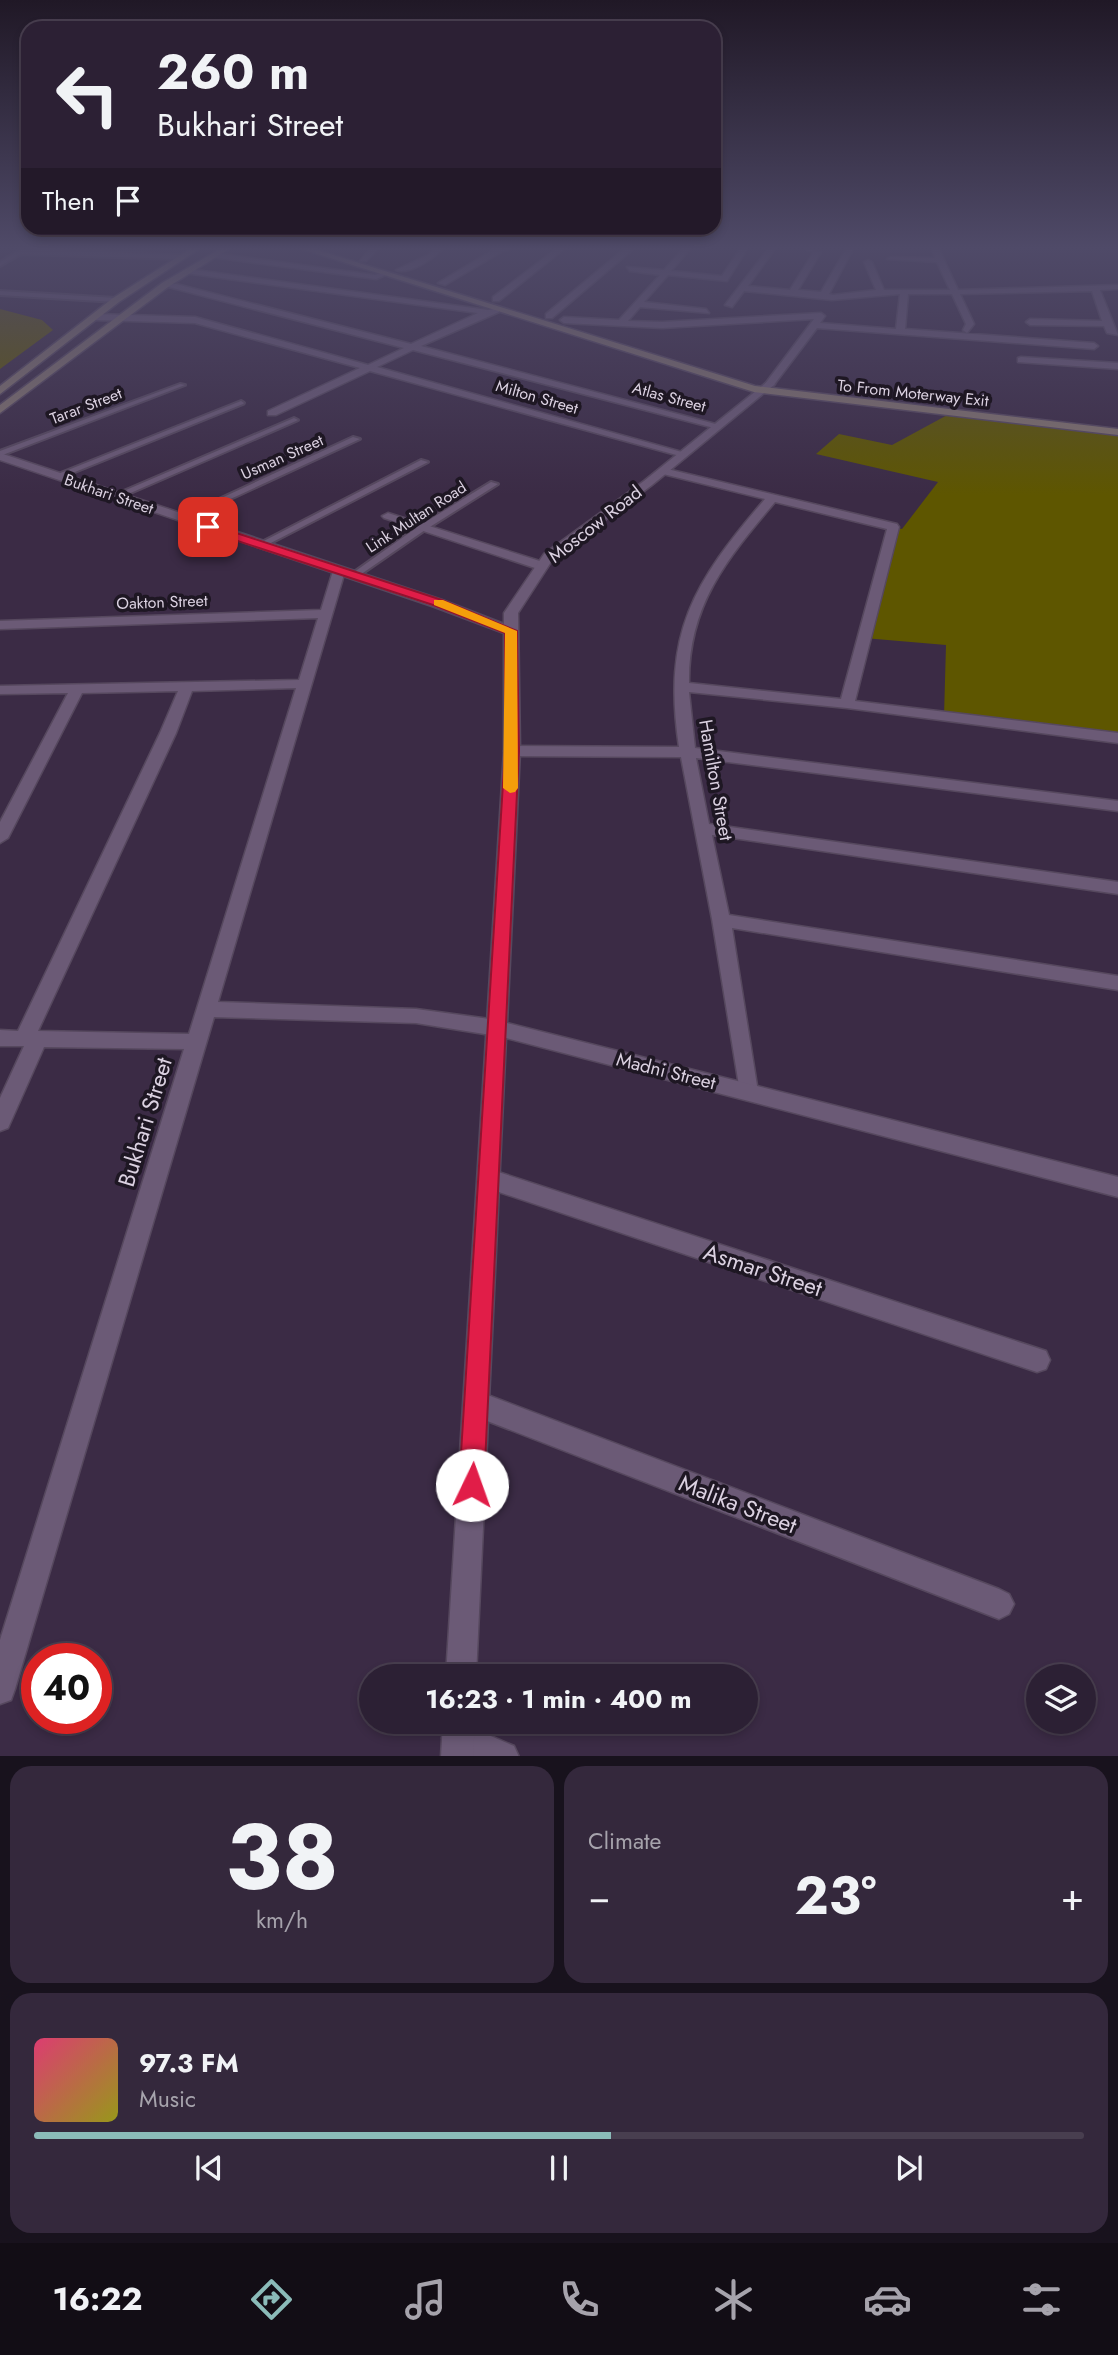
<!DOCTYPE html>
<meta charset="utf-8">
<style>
body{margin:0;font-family:Jost,sans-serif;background:#34283c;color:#f1f3f6;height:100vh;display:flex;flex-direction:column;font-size:26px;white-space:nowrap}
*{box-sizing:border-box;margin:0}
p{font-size:23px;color:#a6a3ac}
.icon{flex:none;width:38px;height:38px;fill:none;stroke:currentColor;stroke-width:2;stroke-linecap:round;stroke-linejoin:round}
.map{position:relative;height:1756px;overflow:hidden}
.drawer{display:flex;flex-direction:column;gap:10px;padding:10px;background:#18121d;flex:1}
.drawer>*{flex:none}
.hud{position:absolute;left:21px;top:21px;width:700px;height:214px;border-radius:21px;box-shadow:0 4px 10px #0003,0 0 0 2px #483e4f;background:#2c2034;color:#f1f3f6;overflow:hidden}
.fabs{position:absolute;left:1026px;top:1664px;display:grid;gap:14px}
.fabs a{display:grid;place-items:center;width:70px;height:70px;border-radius:50%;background:#2c2034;box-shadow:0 4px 10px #0003,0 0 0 2px #483e4f;font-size:35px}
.speed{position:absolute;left:21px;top:1643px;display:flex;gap:14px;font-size:35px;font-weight:700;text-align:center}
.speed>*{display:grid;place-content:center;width:91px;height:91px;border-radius:50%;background:#2c2034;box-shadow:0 4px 10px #0003,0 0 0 2px #483e4f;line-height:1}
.speed .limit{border:10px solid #d22;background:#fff;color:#111}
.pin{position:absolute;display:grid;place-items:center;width:60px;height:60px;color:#fff;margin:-30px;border-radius:14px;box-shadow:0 4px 10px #0006}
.me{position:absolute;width:77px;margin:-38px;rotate:3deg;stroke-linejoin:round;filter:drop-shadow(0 0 5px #0008)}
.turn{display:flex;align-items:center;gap:24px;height:147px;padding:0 21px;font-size:32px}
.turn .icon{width:91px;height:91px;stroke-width:2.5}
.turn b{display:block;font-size:49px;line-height:60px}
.then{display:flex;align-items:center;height:66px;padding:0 21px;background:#0003;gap:14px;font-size:26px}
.big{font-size:52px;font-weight:700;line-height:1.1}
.drawer .tile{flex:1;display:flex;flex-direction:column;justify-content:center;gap:10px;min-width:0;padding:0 24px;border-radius:21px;background:#34283c}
.drawer .dial{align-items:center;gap:0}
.dial b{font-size:91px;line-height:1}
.song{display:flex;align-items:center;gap:21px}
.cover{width:84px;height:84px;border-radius:10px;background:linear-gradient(135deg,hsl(340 70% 55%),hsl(60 70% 35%))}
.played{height:7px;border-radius:4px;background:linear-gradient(90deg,#8bbbb9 55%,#483e4f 55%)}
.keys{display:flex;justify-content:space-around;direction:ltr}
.heat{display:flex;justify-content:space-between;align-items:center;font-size:38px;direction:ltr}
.drawer .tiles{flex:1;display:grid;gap:10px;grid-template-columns:1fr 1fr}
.tile:last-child{grid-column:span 2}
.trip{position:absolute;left:359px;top:1664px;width:399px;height:70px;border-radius:35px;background:#2c2034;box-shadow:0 4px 10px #0003,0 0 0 2px #483e4f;font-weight:700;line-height:70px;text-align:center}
.tab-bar{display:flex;height:112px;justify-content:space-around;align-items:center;background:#120d15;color:#a6a3ac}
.tab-bar .icon{width:49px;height:49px}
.tab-bar .active{color:#8bbbb9}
.tab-bar b{font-size:32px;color:#f1f3f6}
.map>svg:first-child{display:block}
.green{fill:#5e5600}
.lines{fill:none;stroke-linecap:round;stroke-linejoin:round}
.service-casing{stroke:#56485e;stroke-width:4}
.minor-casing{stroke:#56485e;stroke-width:3}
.tertiary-casing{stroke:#56485e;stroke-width:3}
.secondary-casing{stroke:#56485e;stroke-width:3}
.service{fill:#6b5a76;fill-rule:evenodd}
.minor{fill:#6b5a76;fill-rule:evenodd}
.tertiary{fill:#6b5a76;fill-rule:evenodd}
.secondary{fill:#82736e;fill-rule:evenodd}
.route{fill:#e11d48;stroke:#92132f;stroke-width:2}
.slow{fill:#f59e0b}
.labels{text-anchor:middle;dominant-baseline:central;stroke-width:7;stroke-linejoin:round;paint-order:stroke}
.far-street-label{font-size:16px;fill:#dbd1e1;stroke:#1e1723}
.street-label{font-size:19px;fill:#dbd1e1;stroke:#1e1723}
.near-street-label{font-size:23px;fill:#dbd1e1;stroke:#1e1723}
</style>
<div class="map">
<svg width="1118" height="1757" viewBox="0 0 1118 1757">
<rect width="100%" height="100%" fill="#3b2b45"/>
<g class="green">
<polygon points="0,309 42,320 53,330 0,369"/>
<polygon points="951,413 1118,432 1118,738 944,716 946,645 864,638 893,527 902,529 938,482 816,454 839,434 892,445"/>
</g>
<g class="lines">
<defs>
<g id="service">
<polygon points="21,249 180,255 183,257 180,259 21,254 0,266 0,262"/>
<polygon points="0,291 116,298 119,300 116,302 0,295"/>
<polygon points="180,384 185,385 0,456 0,451"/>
<polygon points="241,401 244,403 243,404 60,478 53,476"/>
<polygon points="294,418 298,420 296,421 119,498 112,496"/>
<polygon points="353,437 360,439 185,520 178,518"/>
<polygon points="421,460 428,462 263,547 256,545"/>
<polygon points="491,482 498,484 425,530 357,577 350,575 419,526"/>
</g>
<g id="minor">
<polygon points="370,249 378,249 366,261 360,261"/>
<path d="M434,249H442C433,259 409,275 396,270L428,255Z"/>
<polygon points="495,249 511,249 501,252 445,285 438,283"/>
<polygon points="556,249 564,249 499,301 493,301 493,297"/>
<polygon points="624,249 632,250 552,318 546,318 546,314"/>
<polygon points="683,249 690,249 671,271 722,276 740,249 747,249 727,281 668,275 644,302 706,309 709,313 640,307 628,321 662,322 821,313 825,316 820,323 896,329 900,294 832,300 744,291 732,307 725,305 768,249 775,249 748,286 790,290 813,253 806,249 821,252 798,290 821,292 846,249 853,249 829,294 833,295 876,290 864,262 868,260 872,262 884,290 950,290 937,262 887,259 891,257 935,258 932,249 939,249 958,290 1118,285 1118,289 1100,290 1118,335 1107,333 1104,326 1030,325 1026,322 1030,319 1102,321 1092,291 960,294 974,324 967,333 963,330 966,324 952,294 908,294 905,329 1094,343 1098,346 1094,349 817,328 773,386 770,387 765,384 814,319 662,328 564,323 560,320 564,317 619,320 660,275 630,271 627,267 664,270"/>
<polygon points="214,253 375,275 384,272 388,274 376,279 211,257"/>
<polygon points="188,269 488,310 499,308 499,312 421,346 723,426 718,429 413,350 377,367 689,454 680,456 370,371 276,415 268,415 268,411 360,368 195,323 95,320 91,317 95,314 195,317 368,365 404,348 161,285 176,284 411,344 478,313 185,273"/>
<polygon points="1021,357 1118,363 1118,369 1018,362 1018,358"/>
<path d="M663,468L897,524L899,527L855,701L1118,733V743L847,708L689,692L695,748L1118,801V811L696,758L709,824L1118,882V894L712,835L729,915L1118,976V990L732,928L758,1092L755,1098L748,1100L741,1098L712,919L681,757L512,756L504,751L512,746L679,747C662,633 693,583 765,499L659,473L658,471ZM775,502L887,529L841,699L689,683C688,605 727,559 775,502Z"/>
<polygon points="388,513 546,563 548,566 546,569 538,569 384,518 382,516"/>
<path d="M339,567L345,571L218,1002L416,1009L497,1020L504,1023L507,1028L504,1033L497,1036L416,1023L214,1017L15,1689L11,1700L0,1704V1640L184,1049L44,1047L8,1128L0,1131V1098L24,1046H0V1030L18,1031L160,733L178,691L82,693L8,838L0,843V822L68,693L0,694V686L299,680L318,618L0,629V621L321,610L333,571ZM296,688L189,1034L38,1031L176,733L192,691Z"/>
<polygon points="489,1169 1037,1348 1046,1351 1050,1360 1046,1369 1037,1372 481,1186 478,1179 481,1172"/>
<polygon points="477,1391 999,1589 1009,1594 1014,1604 1009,1614 999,1619 477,1417 468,1413 464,1404 468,1395"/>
<polygon points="458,1722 514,1746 519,1757 464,1757 447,1749 442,1738 447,1727"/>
</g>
<g id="tertiary">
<polygon points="767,382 775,384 652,485 553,559 518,613 520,751 507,1023 1118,1177 1118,1197 506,1038 476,1676 446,1676 504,751 504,633 432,606 0,460 0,453 442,600 504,624 504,613 544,554 644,481"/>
<polygon points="443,1722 475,1722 473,1757 441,1757"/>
</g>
<g id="secondary">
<polygon points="190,249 199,249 119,302 0,394 0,386 113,298"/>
<polygon points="220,249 229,249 168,287 0,413 0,405 162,283"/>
<polygon points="302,249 314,249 755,386 1118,429 1118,435 754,392"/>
</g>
</defs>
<use href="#service" class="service-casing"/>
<use href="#minor" class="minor-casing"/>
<use href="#tertiary" class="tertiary-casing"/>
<use href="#secondary" class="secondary-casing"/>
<use href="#service" class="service"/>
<use href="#minor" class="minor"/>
<use href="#tertiary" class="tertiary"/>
<use href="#secondary" class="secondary"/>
</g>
<linearGradient id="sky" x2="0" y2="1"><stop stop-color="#201826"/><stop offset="0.5" stop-color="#4f4a68"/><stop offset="1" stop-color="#4f4a68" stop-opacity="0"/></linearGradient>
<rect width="1118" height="495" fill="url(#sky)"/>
<polygon class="route" points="204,525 212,525 442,600 517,631 519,751 484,1485 481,1494 472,1498 463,1494 459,1485 505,751 505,633 433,605 204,530"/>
<polygon class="slow" points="434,600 443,600 517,631 518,788 515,792 510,793 503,788 505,633 434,605"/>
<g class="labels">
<g class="far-street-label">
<text transform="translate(913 393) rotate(6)">To From Moterway Exit</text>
<text transform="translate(537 397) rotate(16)">Milton Street</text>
<text transform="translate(669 397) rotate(15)">Atlas Street</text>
<text transform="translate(86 406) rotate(-21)">Tarar Street</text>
<text transform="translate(282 457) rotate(-24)">Usman Street</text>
<text transform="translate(109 494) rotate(19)">Bukhari Street</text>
<text transform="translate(416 517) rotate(-33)">Link Multan Road</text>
<text transform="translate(162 602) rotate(-2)">Oakton Street</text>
</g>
<g class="street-label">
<text transform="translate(595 524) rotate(-38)">Moscow Road</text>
<text transform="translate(716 780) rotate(80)">Hamilton Street</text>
<text transform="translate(666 1071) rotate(14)">Madni Street</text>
</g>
<g class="near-street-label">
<text transform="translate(145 1122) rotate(-73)">Bukhari Street</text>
<text transform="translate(763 1270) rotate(18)">Asmar Street</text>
<text transform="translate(738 1504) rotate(21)">Malika Street</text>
</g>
</g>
</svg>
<div class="fabs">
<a><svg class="icon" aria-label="layers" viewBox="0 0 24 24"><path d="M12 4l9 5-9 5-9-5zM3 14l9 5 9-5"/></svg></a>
</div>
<div class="speed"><div class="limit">40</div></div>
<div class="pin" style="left:208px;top:527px;background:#d93025"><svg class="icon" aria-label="arrive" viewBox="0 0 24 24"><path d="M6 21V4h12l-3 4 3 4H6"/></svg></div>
<svg class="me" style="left:472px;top:1485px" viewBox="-20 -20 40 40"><circle r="19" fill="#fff"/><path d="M0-13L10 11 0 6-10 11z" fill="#e11d48"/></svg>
<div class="trip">16:23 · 1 min · 400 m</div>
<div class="hud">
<div class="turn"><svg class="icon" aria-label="left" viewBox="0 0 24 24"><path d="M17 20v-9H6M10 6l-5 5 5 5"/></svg><div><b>260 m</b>Bukhari Street</div></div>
<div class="then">Then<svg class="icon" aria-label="arrive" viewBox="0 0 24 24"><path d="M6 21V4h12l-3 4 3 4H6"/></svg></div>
</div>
</div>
<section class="drawer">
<div class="tiles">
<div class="tile dial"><b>38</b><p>km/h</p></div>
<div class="tile"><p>Climate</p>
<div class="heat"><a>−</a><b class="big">23°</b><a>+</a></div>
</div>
<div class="tile">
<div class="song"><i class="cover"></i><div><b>97.3 FM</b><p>Music</p></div></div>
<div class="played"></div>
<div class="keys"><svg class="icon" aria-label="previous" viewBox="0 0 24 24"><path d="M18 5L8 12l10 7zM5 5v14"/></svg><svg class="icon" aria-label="pause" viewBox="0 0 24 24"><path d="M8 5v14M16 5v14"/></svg><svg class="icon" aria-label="next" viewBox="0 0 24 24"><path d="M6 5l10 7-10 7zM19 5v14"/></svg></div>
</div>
</div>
</section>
<nav class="tab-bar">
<b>16:22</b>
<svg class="icon active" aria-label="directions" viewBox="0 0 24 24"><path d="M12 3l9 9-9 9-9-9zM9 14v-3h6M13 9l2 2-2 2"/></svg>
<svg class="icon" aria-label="music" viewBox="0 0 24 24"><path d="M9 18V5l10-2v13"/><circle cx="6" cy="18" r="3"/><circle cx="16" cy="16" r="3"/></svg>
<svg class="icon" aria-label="phone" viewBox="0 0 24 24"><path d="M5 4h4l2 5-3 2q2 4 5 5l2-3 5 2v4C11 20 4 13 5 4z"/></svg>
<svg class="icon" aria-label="climate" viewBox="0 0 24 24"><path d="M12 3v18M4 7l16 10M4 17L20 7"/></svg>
<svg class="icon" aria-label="car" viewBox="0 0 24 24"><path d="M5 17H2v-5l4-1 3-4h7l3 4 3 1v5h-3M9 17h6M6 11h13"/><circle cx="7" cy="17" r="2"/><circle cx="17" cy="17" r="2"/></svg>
<svg class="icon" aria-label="filters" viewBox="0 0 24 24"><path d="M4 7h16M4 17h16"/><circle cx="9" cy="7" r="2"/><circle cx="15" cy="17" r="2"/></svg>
</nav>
